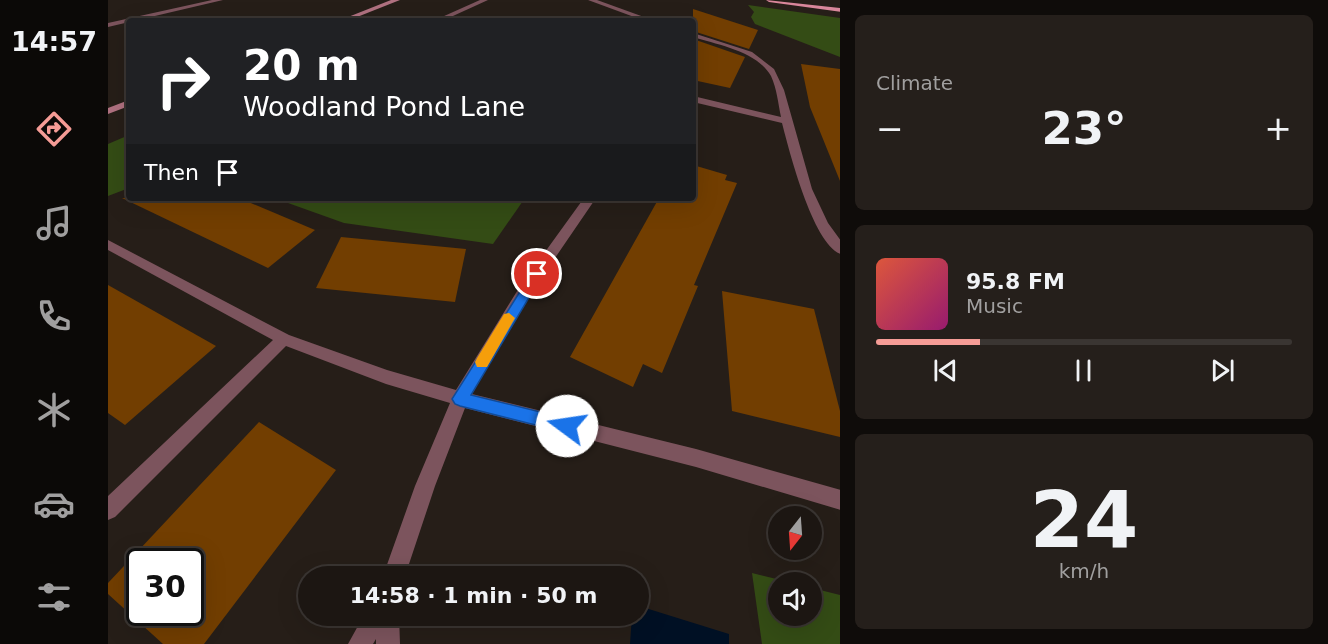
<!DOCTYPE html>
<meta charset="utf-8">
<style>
body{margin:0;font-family:"DejaVu Sans",sans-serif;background:#251f1b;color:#f1f3f6;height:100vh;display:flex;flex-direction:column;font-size:22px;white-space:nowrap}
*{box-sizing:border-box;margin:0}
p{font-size:20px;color:#a09f9f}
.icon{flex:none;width:33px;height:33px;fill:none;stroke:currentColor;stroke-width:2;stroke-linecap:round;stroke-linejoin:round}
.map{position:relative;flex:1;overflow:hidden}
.drawer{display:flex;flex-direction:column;gap:15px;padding:15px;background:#0f0c0a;width:488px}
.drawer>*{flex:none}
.hud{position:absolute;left:18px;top:18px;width:570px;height:183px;border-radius:6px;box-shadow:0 6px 24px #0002,0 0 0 2px #3a3532;background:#202124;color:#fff;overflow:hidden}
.needle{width:39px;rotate:197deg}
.buttons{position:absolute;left:660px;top:506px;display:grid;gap:12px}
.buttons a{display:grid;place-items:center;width:54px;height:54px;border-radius:50%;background:#1c1612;box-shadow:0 6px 24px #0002,0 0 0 2px #3a3532;font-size:30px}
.speed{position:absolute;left:18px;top:548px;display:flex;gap:12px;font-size:30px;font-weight:700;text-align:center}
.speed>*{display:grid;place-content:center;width:78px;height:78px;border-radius:50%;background:#1c1612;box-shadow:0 6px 24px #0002,0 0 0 2px #3a3532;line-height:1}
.speed .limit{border:3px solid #111;border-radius:9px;background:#fff;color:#111}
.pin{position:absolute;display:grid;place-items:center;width:51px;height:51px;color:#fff;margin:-26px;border:3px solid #fff;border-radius:50%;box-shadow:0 2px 6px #0007}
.me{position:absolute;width:66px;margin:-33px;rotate:284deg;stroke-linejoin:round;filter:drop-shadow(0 0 4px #0008)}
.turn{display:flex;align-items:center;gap:21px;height:126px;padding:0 18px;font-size:27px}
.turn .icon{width:78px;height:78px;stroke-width:2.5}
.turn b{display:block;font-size:42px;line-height:51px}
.then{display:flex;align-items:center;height:57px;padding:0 18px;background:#0003;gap:12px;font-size:22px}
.big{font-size:45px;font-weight:700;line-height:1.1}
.drawer .card{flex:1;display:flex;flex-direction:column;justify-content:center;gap:9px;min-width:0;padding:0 21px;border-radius:9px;background:#251f1b}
.drawer .dial{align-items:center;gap:0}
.dial b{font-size:78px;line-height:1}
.song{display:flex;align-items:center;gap:18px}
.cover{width:72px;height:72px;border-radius:9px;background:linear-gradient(135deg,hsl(10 70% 55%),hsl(320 70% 35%))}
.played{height:6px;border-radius:3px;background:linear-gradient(90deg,#f59c96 25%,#3a3532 25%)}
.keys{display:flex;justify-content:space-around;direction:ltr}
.heat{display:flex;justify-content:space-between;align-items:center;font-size:33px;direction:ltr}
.trip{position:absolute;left:190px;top:566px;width:351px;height:60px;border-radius:30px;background:#1c1612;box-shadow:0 6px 24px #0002,0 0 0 2px #3a3532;font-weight:700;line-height:60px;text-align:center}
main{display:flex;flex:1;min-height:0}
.menu{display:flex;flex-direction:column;width:108px;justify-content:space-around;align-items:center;background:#0b0907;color:#a09f9f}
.menu .icon{width:42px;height:42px}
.menu .on{color:#f59c96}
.menu b{font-size:27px;color:#f1f3f6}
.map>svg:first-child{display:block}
.green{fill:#344c15}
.water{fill:#001024}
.building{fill:#723e01;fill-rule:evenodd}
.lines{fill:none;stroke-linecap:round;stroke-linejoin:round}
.minor{fill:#7c545d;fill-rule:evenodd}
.secondary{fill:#b07180;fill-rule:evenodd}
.primary{fill:#d9879b;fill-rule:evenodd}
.route{fill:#1a73e8;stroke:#114b97;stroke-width:1.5}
.slow{fill:#f59e0b}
</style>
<main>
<nav class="menu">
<b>14:57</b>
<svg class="icon on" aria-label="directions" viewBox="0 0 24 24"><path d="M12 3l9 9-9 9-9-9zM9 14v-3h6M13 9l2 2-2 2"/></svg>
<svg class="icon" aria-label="music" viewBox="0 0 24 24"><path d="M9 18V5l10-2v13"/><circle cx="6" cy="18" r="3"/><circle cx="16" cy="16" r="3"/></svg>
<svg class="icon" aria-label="phone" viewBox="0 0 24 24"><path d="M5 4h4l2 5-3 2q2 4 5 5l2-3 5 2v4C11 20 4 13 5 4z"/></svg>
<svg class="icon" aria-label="climate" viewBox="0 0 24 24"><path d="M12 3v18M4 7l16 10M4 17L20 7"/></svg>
<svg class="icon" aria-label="car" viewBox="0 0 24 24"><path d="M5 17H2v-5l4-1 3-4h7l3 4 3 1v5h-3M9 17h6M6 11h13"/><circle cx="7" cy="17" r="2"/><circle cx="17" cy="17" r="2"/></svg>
<svg class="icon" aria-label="filters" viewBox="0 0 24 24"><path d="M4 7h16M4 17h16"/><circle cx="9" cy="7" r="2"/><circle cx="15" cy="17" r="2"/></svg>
</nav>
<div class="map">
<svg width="733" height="644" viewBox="0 0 733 644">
<rect width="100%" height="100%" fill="#261e18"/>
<g class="green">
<polygon points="640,5 732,18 732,57 647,24 643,17 646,12"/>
<polygon points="21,135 21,188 0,196 0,144"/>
<polygon points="166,198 417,198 385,244 236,223"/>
<polygon points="644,573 681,582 670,582 670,615 704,615 704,588 732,595 732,644 654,644"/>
</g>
<polygon class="water" points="531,606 621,634 621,644 522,644 524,615 531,615"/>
<g class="building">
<polygon points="585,9 650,30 641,49 585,31"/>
<polygon points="585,39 637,57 622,88 585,80"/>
<polygon points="693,64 732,69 732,181 702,107"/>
<polygon points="585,165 619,175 617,180 629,183 586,285 590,286 554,373 535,364 525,387 462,357 551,198 585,198"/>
<polygon points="14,198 131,198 207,230 160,268"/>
<polygon points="233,237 358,249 347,302 208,288"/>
<polygon points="0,285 108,346 17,425 0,413"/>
<polygon points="614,291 706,309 732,411 732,437 624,411"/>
<path d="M151,422L228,470L96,644H55L0,594V583ZM32,561H82V612H32Z"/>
</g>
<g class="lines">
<g class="minor">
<polygon points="104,0 115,0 0,27 0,23"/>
<polygon points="372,0 380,0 334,21 325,21"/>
<polygon points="480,0 489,0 547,21 537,21"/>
<path d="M585,33L644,52L666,69L676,90L704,189L720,223L733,241V254C705,245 681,150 674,123L585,102V96L673,117C670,103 669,89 663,76C649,51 610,45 585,37Z"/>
<polygon points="476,198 488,198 421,296 364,394 588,449 733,490 733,510 588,467 357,408 327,486 297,576 275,576 307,486 342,403 278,384 178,346 7,517 0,520 0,496 165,340 0,250 0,240 181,335 279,370 348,390 411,288"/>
<polygon points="256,615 291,615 292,644 268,644 268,639 265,644 240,644"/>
</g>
<g class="secondary">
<polygon points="283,0 292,0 239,21 230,21"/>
<polygon points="21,100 21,106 0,114 0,108"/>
</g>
<polygon class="primary" points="658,0 733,8 733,12 661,2"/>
</g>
<polygon class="route" points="429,270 435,274 363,395 465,420 467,426 465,431 459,433 352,406 347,404 344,399 425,271"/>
<polygon class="slow" points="401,313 407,318 379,367 369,367 367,362 369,358 396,314"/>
</svg>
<div class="buttons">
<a><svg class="needle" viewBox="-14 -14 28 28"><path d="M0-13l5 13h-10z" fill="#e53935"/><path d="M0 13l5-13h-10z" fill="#a09f9f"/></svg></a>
<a><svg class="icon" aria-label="sound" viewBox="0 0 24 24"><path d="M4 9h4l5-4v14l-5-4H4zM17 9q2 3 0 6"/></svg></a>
</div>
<div class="speed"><div class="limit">30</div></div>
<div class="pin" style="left:429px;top:274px;background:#d93025"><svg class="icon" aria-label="arrive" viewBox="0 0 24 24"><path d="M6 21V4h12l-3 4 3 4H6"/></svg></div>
<svg class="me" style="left:459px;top:426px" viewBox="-20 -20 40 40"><circle r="19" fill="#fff"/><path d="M0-13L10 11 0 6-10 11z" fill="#1a73e8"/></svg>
<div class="trip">14:58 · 1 min · 50 m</div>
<div class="hud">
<div class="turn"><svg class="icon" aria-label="right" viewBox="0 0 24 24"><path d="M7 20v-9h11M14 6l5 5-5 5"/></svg><div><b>20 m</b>Woodland Pond Lane</div></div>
<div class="then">Then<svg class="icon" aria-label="arrive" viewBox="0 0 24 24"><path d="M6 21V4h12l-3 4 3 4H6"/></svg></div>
</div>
</div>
<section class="drawer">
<div class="card"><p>Climate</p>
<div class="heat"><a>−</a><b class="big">23°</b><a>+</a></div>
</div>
<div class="card">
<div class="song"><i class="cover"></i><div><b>95.8 FM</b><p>Music</p></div></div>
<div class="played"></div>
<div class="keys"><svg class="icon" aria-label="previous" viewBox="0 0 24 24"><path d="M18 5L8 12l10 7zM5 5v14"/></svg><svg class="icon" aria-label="pause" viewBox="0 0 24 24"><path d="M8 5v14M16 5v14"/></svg><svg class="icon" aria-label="next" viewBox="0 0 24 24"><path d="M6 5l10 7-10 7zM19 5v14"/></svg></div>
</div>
<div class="card dial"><b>24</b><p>km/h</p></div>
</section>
</main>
